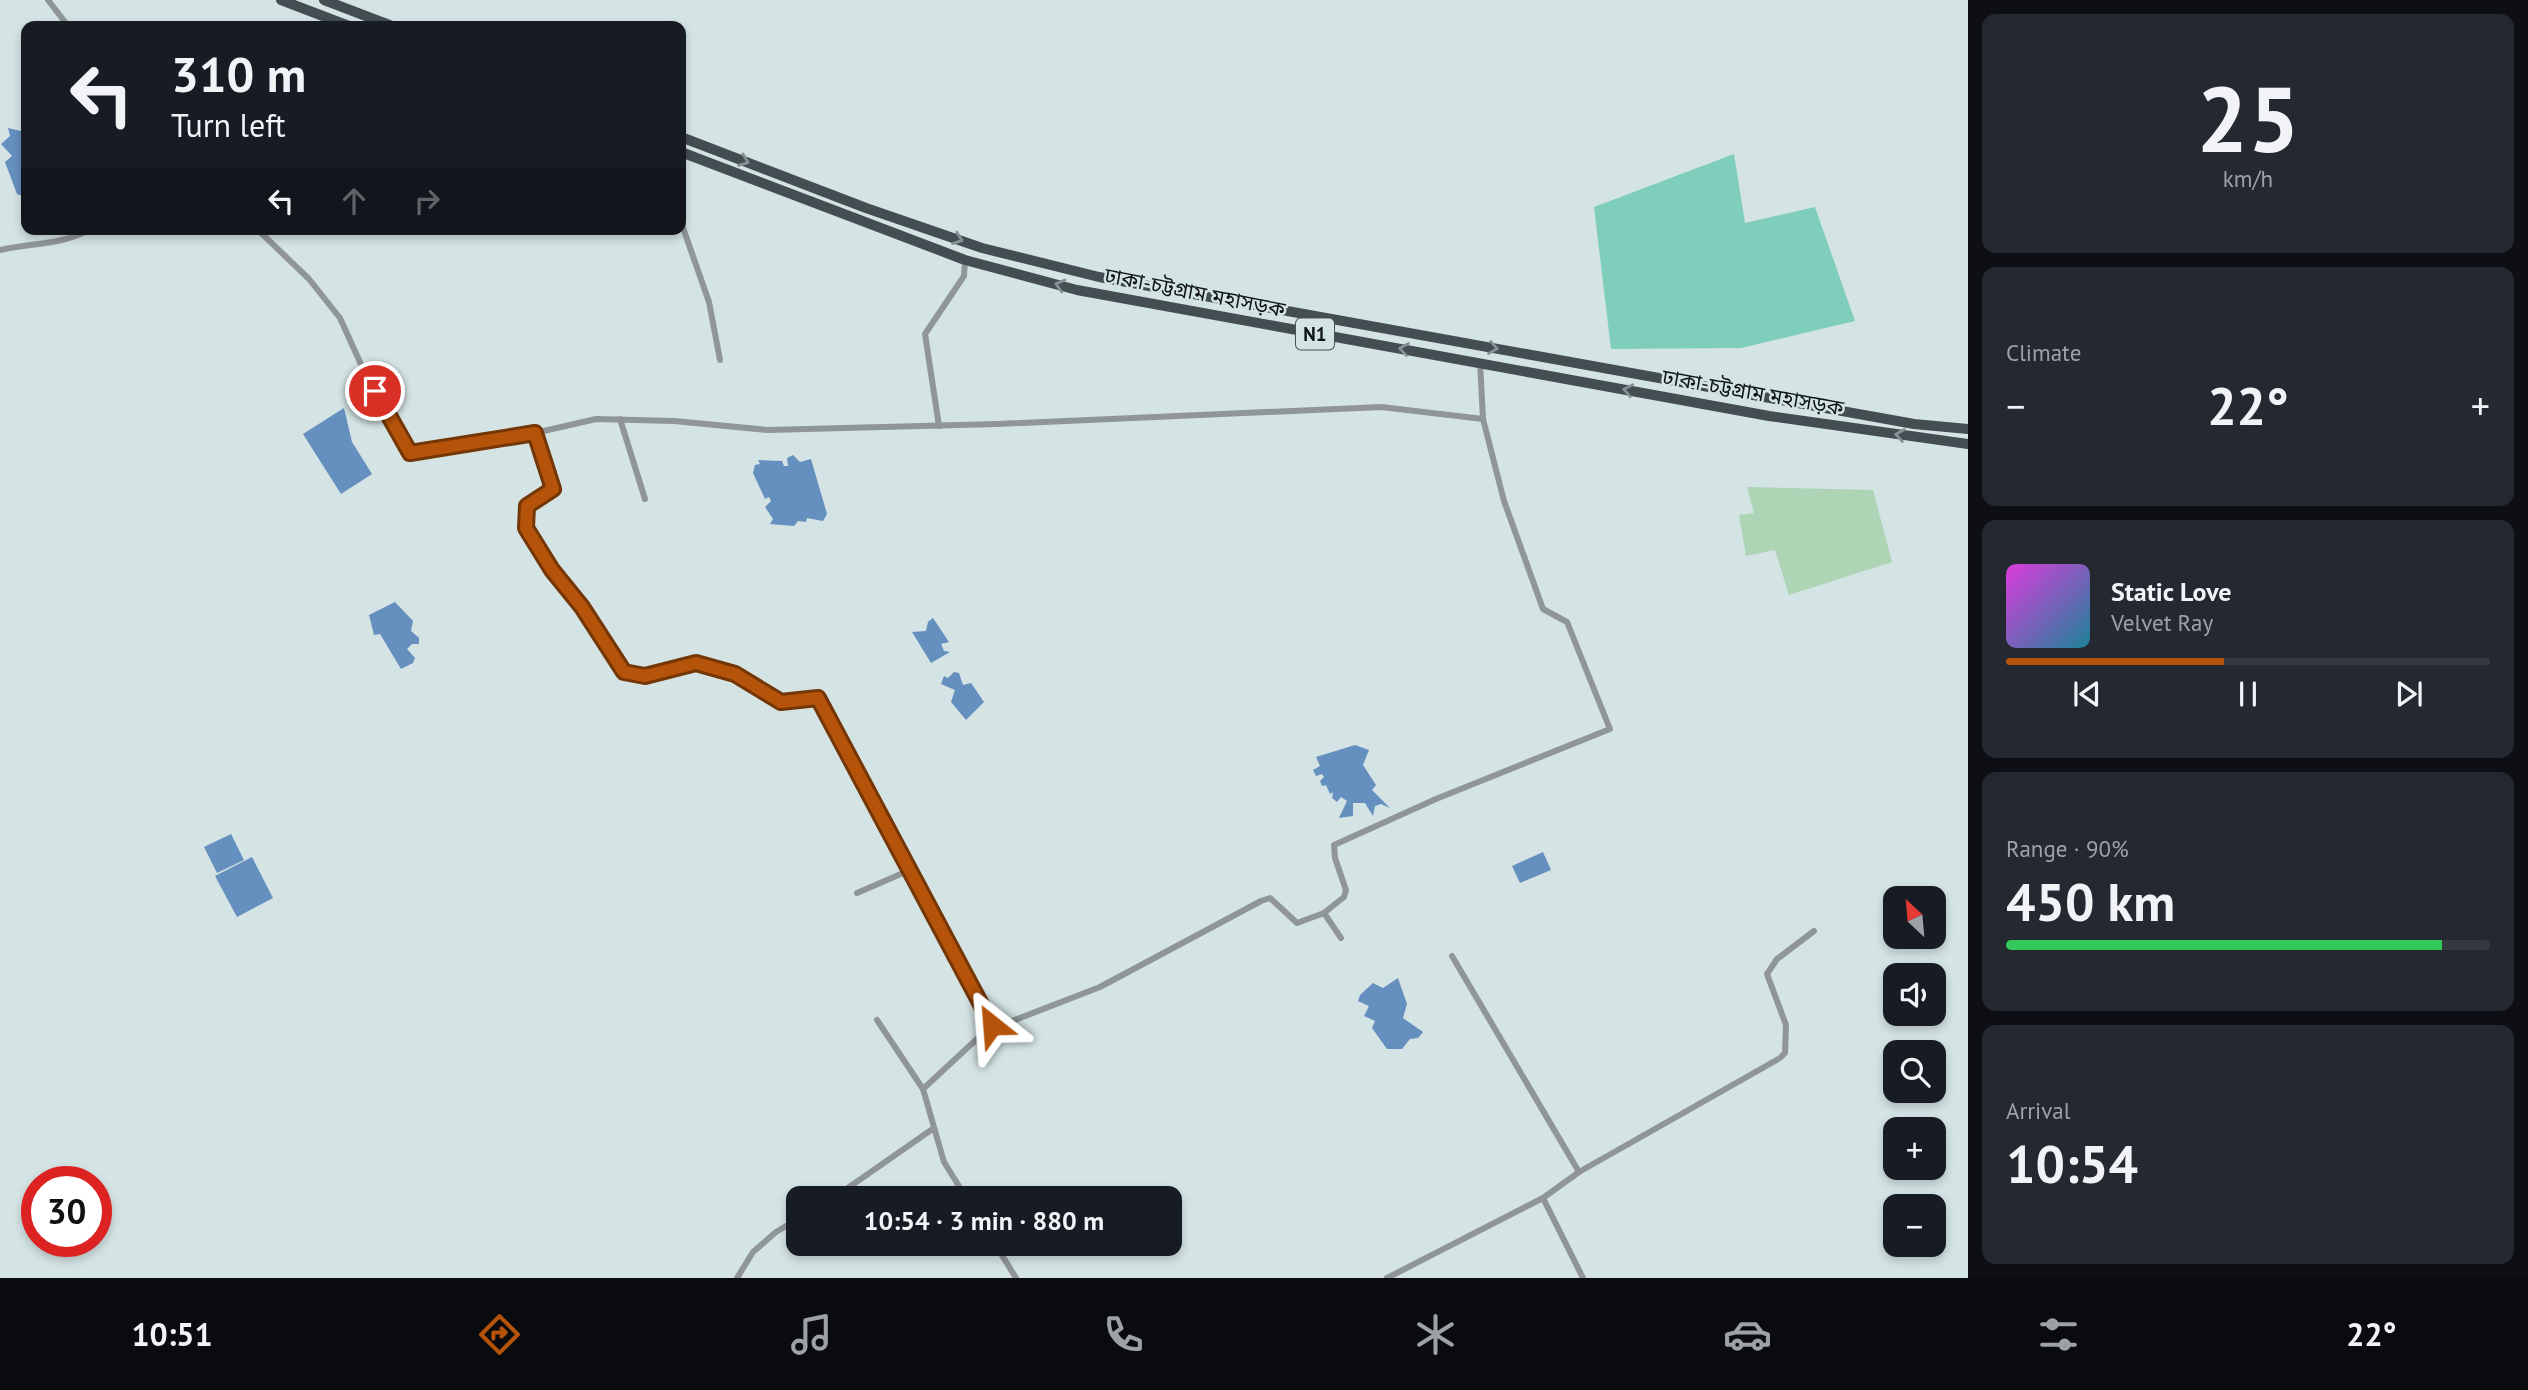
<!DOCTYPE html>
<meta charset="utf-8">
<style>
body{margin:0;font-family:"PT Sans","Noto Sans Bengali",sans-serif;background:#242831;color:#f1f3f6;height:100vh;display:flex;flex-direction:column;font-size:26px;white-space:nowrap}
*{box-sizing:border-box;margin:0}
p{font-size:23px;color:#9ea1a6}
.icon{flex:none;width:38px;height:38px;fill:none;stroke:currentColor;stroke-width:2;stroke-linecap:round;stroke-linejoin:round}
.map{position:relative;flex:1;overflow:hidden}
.sheet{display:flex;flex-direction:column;gap:14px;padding:14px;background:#0d0f14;width:560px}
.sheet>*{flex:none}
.guide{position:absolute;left:21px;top:21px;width:665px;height:214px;border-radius:14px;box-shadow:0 4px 10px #0003;background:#171b24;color:#f1f3f6;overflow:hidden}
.needle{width:46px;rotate:334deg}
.buttons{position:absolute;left:1883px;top:886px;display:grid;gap:14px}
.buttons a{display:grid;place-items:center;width:63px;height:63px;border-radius:14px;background:#171b24;box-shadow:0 4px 10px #0003;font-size:35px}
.speed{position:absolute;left:21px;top:1166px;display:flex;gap:14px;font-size:35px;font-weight:700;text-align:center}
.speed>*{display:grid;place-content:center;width:91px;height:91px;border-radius:50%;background:#171b24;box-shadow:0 4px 10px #0003;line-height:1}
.speed .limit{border:10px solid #d22;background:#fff;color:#111}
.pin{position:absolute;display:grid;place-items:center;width:60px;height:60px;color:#fff;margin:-30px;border:4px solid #fff;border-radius:50%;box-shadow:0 2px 7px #0007}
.me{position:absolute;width:77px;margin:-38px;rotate:332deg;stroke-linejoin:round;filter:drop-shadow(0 0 5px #0008)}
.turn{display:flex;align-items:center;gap:24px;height:147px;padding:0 35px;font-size:32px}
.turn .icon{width:91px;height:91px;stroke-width:2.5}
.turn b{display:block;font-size:49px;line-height:60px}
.lanes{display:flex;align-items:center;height:66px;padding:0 35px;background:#0003;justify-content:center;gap:35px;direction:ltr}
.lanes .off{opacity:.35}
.big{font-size:52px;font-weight:700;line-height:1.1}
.sheet .tile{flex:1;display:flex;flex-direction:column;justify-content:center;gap:10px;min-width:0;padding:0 24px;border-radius:14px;background:#242831}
.sheet .dial{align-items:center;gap:0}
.dial b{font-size:91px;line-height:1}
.song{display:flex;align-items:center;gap:21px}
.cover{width:84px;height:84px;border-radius:10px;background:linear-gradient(135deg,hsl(300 70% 55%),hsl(190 70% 35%))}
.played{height:7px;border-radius:4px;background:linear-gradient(90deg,#b45309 45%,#363941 45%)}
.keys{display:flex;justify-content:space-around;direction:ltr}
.heat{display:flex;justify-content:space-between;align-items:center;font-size:38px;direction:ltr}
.charge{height:10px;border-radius:5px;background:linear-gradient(90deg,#34c759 90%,#363941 0)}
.trip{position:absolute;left:786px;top:1186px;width:396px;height:70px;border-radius:14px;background:#171b24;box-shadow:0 4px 10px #0003;font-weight:700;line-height:70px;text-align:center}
.dock{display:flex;height:112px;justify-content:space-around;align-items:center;background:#090b0e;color:#9ea1a6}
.dock .icon{width:49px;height:49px}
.dock .selected{color:#b45309}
.dock b{font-size:32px;color:#f1f3f6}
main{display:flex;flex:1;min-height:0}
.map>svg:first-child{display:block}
.green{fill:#acd4b5}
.water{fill:#658fbe}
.building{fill:#7ecebb}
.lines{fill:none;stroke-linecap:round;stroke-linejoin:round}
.minor{stroke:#909598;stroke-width:6}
.trunk{stroke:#444e52;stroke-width:10}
.oneway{stroke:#859194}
.route-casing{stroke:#753606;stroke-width:18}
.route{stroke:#b45309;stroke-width:12}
.labels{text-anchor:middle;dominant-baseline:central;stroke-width:5;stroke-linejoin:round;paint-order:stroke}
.shield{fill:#d4e3e4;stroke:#495152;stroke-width:2}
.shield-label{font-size:19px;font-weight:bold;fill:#0e1313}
.street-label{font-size:21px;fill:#0e1313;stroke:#d4e3e4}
</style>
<main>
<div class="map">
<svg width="1968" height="1278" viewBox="0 0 1968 1278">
<rect width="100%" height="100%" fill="#d4e3e4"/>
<polygon class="green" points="1747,487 1873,490 1892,562 1789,595 1775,550 1746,556 1739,515 1754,513"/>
<g class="water">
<polygon points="25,127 26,128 26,197 17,194 5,162 12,156 1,144 10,136 8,128 21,131"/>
<polygon points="344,408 352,442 372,474 341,494 303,434"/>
<polygon points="793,455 800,462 811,459 827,514 823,521 807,518 806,522 798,521 794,526 770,524 773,519 765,507 771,501 769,497 765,499 753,473 755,465 760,464 758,460 782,461 784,466 788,466 787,458"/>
<polygon points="395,602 413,621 411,631 419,638 419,644 412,644 407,649 415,658 413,663 401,669 380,634 374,635 369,615"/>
<polygon points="933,618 949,642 941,644 944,651 950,652 931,663 912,632 926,631 928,622"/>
<polygon points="954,672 959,673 963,685 971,683 984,702 966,720 951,702 955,690 941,684 944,676 948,678"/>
<polygon points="1355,745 1369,750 1363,765 1376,785 1372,790 1390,808 1381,804 1375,806 1373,816 1365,803 1353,803 1353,816 1339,818 1347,801 1341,797 1337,802 1332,798 1333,792 1330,794 1326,785 1322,786 1320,781 1324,777 1322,774 1316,776 1313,770 1320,766 1316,757"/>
<polygon points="231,834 244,860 217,873 204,847"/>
<polygon points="1543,852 1551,870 1520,883 1512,866"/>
<polygon points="252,857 273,898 237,917 215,876"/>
<polygon points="1398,978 1407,1004 1403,1018 1423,1032 1418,1038 1410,1039 1402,1049 1387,1049 1372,1028 1375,1021 1364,1016 1369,1006 1358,1001 1360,995 1373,983 1383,988"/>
</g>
<polygon class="building" points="1734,154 1745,223 1815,207 1855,321 1741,348 1611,349 1594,207"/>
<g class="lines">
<g class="minor">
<polyline points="48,0 68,26"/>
<polyline points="681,222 709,302 720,360"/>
<polyline points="257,229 309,279 340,318 364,371 409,453 535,433 596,419 674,421 768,430 997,424 1381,407 1483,419"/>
<path d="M0,250C30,243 63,245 91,229"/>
<polyline points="620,419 645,499"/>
<polyline points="939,426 925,334 964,276 965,260"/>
<polyline points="535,433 553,489 527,506 526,528 552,570 582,608 624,672 645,676 696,663 735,674 781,702 818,698 992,1025 923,1089 944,1162 967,1199"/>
<polyline points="857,893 910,870"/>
<polyline points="1324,913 1341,938"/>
<polyline points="1452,956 1579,1172"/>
<polyline points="877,1020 923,1089"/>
<polyline points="992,1025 1002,1025 1100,987 1261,901 1270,898 1297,923 1324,913 1344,897 1346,890 1335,858 1334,845 1436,799 1610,729 1567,622 1543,609 1504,501 1483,419 1480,362"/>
<polyline points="1543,1198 1583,1278"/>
<polyline points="832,1199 934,1128"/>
<polyline points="995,1244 1016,1278"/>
<polyline points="737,1278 753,1252 776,1232 798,1219"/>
<polyline points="1387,1278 1543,1198 1579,1172 1780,1058 1785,1053 1786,1025 1767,974 1777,959 1814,931"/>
</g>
<g class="trunk">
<polyline points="281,0 349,26"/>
<polyline points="324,0 392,26"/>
<polyline points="681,137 866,208 982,248 1099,277 1914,424 1968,429"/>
<polyline points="681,152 965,260 1077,290 1769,416 1968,444"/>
</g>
</g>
<defs><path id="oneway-chevron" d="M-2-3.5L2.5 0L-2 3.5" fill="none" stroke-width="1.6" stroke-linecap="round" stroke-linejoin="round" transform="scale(1.75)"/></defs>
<g class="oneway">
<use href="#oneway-chevron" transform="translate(744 161) rotate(21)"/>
<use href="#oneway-chevron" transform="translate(958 239) rotate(19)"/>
<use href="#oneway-chevron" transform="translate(1060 285) rotate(-165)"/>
<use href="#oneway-chevron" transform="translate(1493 348) rotate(10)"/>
<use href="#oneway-chevron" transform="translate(1404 349) rotate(-171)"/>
<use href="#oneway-chevron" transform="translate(1628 390) rotate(-169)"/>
<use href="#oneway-chevron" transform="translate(1900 435) rotate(-171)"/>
</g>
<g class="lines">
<defs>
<polyline id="route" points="375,391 410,453 535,433 553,489 527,506 526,528 552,570 582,607 624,672 645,676 696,663 735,674 781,702 818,698 992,1025"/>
</defs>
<use href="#route" class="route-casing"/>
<use href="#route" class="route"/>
</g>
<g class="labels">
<rect class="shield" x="1296" y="318.5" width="38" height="31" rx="5"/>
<g class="shield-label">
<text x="1315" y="334">N1</text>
</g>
<g class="street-label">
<text transform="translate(1195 292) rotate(11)">ঢাকা-চট্টগ্রাম মহাসড়ক</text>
<text transform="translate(1753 392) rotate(10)">ঢাকা-চট্টগ্রাম মহাসড়ক</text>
</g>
</g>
</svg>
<div class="buttons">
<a><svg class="needle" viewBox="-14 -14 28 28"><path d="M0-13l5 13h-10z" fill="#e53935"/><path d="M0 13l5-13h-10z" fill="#9ea1a6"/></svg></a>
<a><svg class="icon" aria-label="sound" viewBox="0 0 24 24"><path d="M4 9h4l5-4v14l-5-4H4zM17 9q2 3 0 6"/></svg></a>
<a><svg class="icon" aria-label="search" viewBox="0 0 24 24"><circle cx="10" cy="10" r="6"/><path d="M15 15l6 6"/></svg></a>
<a>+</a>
<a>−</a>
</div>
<div class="speed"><div class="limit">30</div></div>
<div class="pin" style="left:375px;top:391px;background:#d93025"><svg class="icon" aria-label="arrive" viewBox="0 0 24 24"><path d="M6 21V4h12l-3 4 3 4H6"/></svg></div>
<svg class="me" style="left:992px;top:1025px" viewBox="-20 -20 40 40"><path d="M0-17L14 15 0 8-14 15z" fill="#b45309" stroke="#fff" stroke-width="4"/></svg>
<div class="trip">10:54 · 3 min · 880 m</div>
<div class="guide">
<div class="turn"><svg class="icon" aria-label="left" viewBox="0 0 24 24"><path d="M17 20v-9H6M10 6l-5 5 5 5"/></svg><div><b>310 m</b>Turn left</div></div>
<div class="lanes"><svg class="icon" aria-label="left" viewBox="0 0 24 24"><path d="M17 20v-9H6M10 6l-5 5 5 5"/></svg><svg class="icon off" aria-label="ahead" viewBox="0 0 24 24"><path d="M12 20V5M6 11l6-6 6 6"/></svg><svg class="icon off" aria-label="right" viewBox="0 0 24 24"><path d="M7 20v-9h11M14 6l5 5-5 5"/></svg></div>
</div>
</div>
<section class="sheet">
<div class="tile dial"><b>25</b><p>km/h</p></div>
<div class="tile"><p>Climate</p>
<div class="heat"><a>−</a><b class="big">22°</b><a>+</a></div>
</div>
<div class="tile">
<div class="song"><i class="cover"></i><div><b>Static Love</b><p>Velvet Ray</p></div></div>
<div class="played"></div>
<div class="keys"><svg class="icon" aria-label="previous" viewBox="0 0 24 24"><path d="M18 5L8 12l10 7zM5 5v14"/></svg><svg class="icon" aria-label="pause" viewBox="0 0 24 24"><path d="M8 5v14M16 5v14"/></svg><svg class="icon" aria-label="next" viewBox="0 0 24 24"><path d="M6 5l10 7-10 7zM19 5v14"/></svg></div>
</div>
<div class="tile"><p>Range · 90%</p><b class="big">450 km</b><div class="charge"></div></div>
<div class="tile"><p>Arrival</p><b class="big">10:54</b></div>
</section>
</main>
<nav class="dock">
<b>10:51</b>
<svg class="icon selected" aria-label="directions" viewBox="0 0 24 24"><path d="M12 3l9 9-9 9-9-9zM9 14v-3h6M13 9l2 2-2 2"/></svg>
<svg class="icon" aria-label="music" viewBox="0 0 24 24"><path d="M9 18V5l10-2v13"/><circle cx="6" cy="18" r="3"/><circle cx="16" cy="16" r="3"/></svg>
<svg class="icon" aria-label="phone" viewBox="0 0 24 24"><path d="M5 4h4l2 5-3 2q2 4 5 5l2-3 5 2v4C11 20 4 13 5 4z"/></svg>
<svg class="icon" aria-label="climate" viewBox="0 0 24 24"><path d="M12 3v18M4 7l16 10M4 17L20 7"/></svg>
<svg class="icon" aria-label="car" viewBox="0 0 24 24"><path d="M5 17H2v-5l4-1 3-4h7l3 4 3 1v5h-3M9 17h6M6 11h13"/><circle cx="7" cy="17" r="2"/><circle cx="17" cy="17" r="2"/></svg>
<svg class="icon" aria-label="filters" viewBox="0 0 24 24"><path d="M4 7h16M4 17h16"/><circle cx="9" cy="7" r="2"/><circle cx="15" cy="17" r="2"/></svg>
<b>22°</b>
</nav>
